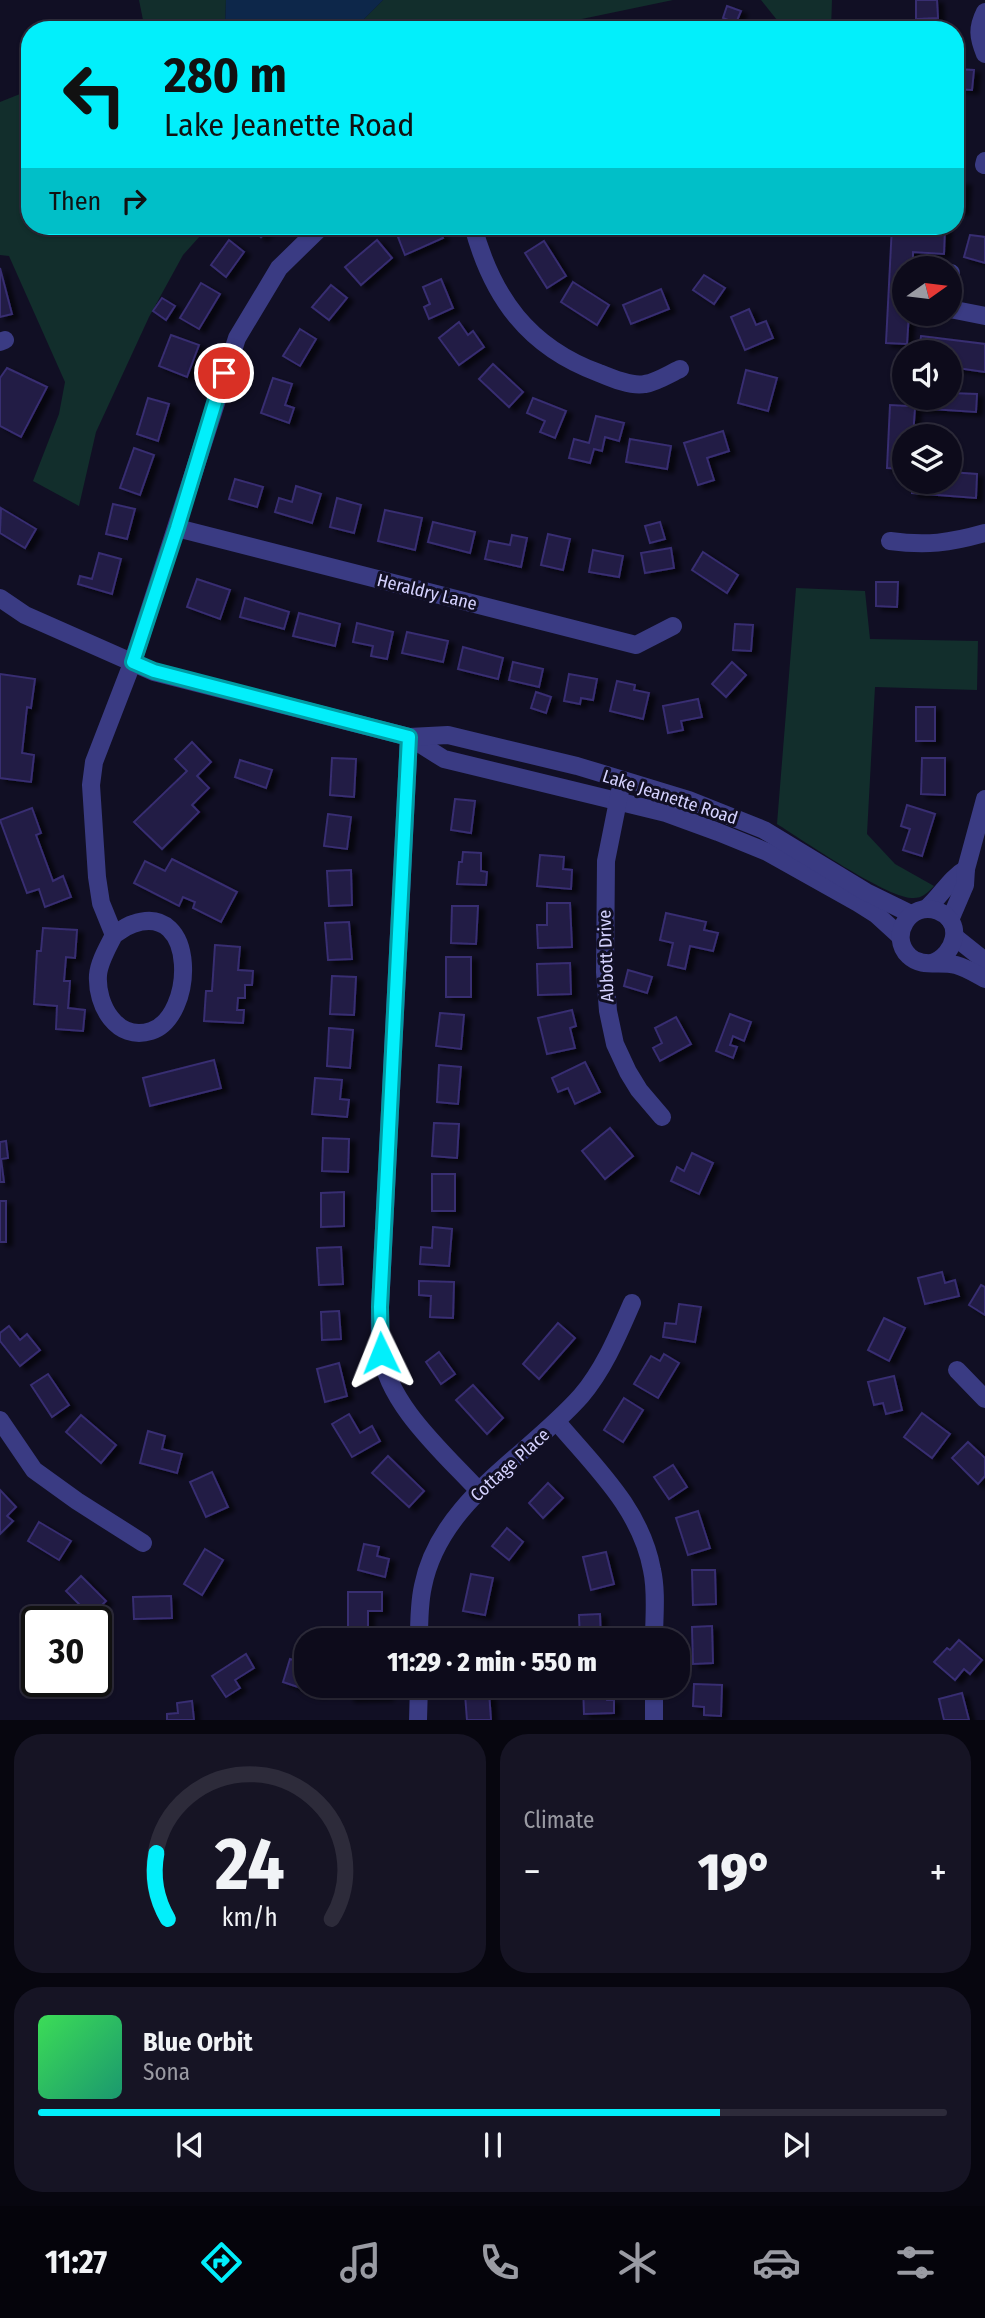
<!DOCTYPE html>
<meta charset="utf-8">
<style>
body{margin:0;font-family:"Fira Sans Condensed",sans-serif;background:#161424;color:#f1f3f6;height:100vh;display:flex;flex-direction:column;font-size:26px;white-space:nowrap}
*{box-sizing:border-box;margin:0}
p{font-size:23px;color:#9a9ba3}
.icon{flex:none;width:38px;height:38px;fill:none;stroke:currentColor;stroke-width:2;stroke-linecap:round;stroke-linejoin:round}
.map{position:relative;height:1720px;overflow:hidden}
.sheet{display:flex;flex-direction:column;gap:14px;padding:14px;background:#07060f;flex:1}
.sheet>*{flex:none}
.hud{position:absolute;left:21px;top:21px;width:943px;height:214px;border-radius:28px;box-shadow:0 2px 5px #0004,0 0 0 2px #2d2b3a;background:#02effb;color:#111;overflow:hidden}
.needle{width:46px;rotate:76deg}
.fabs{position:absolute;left:892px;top:256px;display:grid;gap:14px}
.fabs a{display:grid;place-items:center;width:70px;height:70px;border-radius:50%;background:#0d0b1b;box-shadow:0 2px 5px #0004,0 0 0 2px #2d2b3a;font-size:35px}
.speed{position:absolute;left:21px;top:1606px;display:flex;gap:14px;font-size:35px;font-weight:700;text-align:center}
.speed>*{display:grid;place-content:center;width:91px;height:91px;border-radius:50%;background:#0d0b1b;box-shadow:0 2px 5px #0004,0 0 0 2px #2d2b3a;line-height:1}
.speed .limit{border:4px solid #111;border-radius:10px;background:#fff;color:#111}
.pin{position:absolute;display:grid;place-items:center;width:60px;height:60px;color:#fff;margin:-30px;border:4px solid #fff;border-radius:50%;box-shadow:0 2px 7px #0007}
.me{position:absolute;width:77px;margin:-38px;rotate:358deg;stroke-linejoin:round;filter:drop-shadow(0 0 5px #0008)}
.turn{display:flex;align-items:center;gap:24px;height:147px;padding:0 28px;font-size:32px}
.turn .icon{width:91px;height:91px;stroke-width:2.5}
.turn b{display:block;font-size:49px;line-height:60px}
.then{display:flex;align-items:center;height:66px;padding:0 28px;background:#0003;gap:14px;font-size:26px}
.big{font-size:52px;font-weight:800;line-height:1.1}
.sheet .widget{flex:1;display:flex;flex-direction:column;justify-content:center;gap:10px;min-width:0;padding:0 24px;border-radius:28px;background:#161424}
.sheet .dial{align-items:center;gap:0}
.dial svg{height:182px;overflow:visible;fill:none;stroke:#2d2b3a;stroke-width:7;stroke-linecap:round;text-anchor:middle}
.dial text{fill:#f1f3f6;stroke:none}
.song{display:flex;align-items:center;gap:21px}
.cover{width:84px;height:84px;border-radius:10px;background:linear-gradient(135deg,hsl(130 70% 55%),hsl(160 70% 35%))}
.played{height:7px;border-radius:4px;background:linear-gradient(90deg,#02effb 75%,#2d2b3a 75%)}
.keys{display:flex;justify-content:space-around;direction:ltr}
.heat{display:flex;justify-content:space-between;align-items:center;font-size:38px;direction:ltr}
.sheet .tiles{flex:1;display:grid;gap:14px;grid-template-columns:1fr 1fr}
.widget:last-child{grid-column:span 2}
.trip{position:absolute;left:294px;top:1628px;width:396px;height:70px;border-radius:28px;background:#0d0b1b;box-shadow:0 2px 5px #0004,0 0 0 2px #2d2b3a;font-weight:800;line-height:70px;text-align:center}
.menu{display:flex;height:112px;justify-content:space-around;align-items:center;background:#05040b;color:#9a9ba3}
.menu .icon{width:49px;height:49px}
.menu .selected{color:#02effb}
.menu b{font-size:32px;color:#f1f3f6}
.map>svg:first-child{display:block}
.green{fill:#122e2c}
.water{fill:#0d274a}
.building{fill:#211b45;stroke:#372d71;stroke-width:2;filter:url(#shadow)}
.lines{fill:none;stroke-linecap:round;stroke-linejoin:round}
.minor{stroke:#3a3b83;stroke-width:18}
.route-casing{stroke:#019ba3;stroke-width:18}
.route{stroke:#02effb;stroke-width:12}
.labels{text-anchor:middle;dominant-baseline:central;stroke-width:6;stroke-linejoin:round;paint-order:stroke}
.street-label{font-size:18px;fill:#d5d2ff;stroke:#110f24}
</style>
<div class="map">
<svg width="985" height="1720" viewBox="0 0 985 1720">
<defs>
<filter id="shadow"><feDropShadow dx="6" dy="3.5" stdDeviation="2" flood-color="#0009"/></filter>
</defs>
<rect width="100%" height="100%" fill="#110f24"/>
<g class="green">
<polygon points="139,0 226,0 225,30 145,30"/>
<polygon points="383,0 673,0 529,30 345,30 364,19"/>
<polygon points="761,0 832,0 831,30 785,30"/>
<polygon points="30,90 30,226 209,226 183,255 149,317 96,432 79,506 33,481 59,414 65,382 9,256 0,255 0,102"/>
<path d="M796,588L865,591L870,639L978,641L977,690L875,687L867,834L895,864L934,886C927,893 922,899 911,898C884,896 804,841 777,824Z"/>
</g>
<polygon class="water" points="226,0 383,0 364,19 345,30 225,30"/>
<g class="building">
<polygon points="916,0 937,0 938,18 916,19"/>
<polygon points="727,6 741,11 736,23 723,18"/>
<polygon points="686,24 709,30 685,30"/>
<polygon points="956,69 974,70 972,90 956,89"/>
<polygon points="956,182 965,182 963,211 956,210"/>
<polygon points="249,226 272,226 261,237"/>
<polygon points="412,226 438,226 443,238 405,255 398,237 414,230"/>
<polygon points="892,226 945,227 944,254 913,252 913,268 905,268 905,313 909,313 907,344 886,343"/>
<polygon points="970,235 985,237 985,263 964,257"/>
<polygon points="229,240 244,252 226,277 211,265"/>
<polygon points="377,240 392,258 361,285 345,267"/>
<polygon points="544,241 566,276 547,288 525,253"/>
<polygon points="0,268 12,314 0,317"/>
<polygon points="704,275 725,288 714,304 693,290"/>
<polygon points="441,279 453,308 429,319 424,307 430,304 423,287"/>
<polygon points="573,282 609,305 597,325 561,302"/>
<polygon points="201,283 220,294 199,329 180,318"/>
<polygon points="331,285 347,298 329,320 312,307"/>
<polygon points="661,289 669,309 631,324 623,305"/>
<polygon points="162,298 175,306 166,320 153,311"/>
<polygon points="749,309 756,325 766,321 773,338 745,350 731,317"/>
<polygon points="459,322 468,335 473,331 484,347 459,365 439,338"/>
<polygon points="300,329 316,339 300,366 283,356"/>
<polygon points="171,335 199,345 187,377 159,366"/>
<polygon points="921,336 985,344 985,372 950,367 950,352 919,352"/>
<polygon points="493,364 523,392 509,407 479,379"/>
<polygon points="7,368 47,387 21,437 0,426 0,378"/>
<polygon points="746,370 777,378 768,411 738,403"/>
<polygon points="273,378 292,384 285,405 294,408 289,423 261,413"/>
<polygon points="950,393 977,394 976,412 915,408 913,436 905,436 905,469 887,468 890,405 908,406 909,397 950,397"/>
<polygon points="148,398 169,404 158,441 137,434"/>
<polygon points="533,398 566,411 555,438 540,432 545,421 527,413"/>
<polygon points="596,416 624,423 619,441 605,437 602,451 594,449 590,463 569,458 574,439 589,443"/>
<polygon points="723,431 729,451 707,458 714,480 698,485 684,443"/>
<polygon points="630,439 671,446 667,469 626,462"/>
<polygon points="134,448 154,455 140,495 120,488"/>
<polygon points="950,472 977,474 976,498 912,493 912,481 950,481"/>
<polygon points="235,479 263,487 257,507 229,499"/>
<polygon points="296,486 321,494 312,523 275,512 279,498 292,502"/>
<polygon points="337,498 361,505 354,533 330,527"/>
<polygon points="113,504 135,509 127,539 106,534"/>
<polygon points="1,508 36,529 25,548 0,533"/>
<polygon points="385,510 422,518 415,550 378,541"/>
<polygon points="433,522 475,532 470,553 428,542"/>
<polygon points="660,522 665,539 650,543 645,526"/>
<polygon points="548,534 570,539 563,570 541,565"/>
<polygon points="512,535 527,538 521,567 485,559 489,541 510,545"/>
<polygon points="671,548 674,568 645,573 641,553"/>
<polygon points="593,550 623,556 619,577 589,572"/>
<polygon points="703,552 738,575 727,593 692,570"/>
<polygon points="99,553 121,559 112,594 78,584 80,576 92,579"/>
<polygon points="197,579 230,590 220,619 187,607"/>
<polygon points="876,582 898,582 897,607 876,606"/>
<polygon points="245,598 289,612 284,629 240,617"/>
<polygon points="299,613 340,624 335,646 293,636"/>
<polygon points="357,623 393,632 387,659 371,656 373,646 353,642"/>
<polygon points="735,624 753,625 751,651 733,650"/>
<polygon points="407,632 448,641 443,662 402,653"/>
<polygon points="463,647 503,658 498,679 458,669"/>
<polygon points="513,662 543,669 539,687 509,680"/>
<polygon points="732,662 746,675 726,697 712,684"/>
<polygon points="0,674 35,679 31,708 27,707 22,753 34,755 31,782 0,778"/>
<polygon points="569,674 597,679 593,700 581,698 580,704 564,701"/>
<polygon points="617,681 635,685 634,690 649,693 643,719 610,711"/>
<polygon points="536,692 551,697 546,713 531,708"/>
<polygon points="698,699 702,717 681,721 683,730 668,733 663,706"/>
<rect x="916" y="707" width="19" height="34"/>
<polygon points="192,742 211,762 197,776 209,788 192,805 199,812 162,849 134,822 187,771 175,759"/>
<polygon points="332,758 356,759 354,797 330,795"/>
<polygon points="922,758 945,758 945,795 921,794"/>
<polygon points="240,760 272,770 266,788 235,777"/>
<polygon points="455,799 475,801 471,833 451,830"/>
<polygon points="907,805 935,814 922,856 903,850 910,829 901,826"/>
<polygon points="32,808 41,833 36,835 53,881 63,876 71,897 45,907 39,889 27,893 0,820"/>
<polygon points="328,814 351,817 347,849 324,846"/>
<polygon points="463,852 481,853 481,871 487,872 486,885 457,884 459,862 462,862"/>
<polygon points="540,855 564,857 563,869 572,870 571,889 537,886"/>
<polygon points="172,859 237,892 221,922 193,908 195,902 183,897 179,906 134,883 145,861 165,871"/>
<polygon points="351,870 352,905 329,906 327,871"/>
<polygon points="547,903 570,903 572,947 538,948 537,925 547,925"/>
<polygon points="452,906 478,906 476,944 451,943"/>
<polygon points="666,913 706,922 704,930 718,933 713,951 690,946 685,969 668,965 673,943 660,940"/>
<polygon points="349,922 352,959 328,960 325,923"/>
<polygon points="43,928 77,930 75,958 66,957 64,981 70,981 68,1008 85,1010 83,1031 56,1029 57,1006 34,1004 37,951 41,951"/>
<polygon points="215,945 240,947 238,970 253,971 252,985 245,985 245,998 238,998 237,1010 244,1010 243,1023 204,1021 206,991 212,991"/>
<rect x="446" y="957" width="25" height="40"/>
<polygon points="570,963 571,994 538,995 537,964"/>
<polygon points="628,970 652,977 647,993 624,986"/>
<polygon points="332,976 356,977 354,1015 330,1014"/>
<polygon points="572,1010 576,1026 570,1028 575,1048 547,1054 538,1018"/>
<polygon points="440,1013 464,1015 461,1049 436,1046"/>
<polygon points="730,1014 751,1022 744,1041 733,1036 730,1045 737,1047 733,1058 716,1051"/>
<polygon points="676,1017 691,1044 660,1061 653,1048 662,1043 655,1028"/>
<polygon points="329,1028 353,1030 350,1068 327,1066"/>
<polygon points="214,1060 221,1088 150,1106 143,1078"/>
<polygon points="585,1062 600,1092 575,1104 568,1088 558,1092 552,1078"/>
<polygon points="439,1065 461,1067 458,1104 437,1102"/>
<polygon points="315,1078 342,1080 340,1099 349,1100 347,1117 312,1114"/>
<polygon points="434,1123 459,1124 457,1158 432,1156"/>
<polygon points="610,1128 633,1156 605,1179 582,1151"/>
<polygon points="323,1138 349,1139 348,1172 322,1171"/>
<polygon points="6,1141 8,1158 1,1159 4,1182 0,1182 0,1142"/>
<polygon points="692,1153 713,1163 699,1194 671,1181 677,1167 684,1171"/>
<rect x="432" y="1174" width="23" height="37"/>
<polygon points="344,1192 344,1226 321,1227 321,1193"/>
<rect x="0" y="1201" width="6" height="41"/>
<polygon points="433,1227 452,1229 449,1266 420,1264 421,1247 432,1248"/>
<polygon points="341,1247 343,1284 319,1285 317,1248"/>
<polygon points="942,1272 945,1283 955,1280 959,1296 925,1304 918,1278"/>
<polygon points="419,1281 454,1282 453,1318 430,1317 431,1296 419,1295"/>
<polygon points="981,1285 985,1287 985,1315 969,1305"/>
<polygon points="679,1304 701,1307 695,1342 663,1337 665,1323 676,1324"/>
<polygon points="339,1311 341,1339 322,1340 321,1312"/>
<polygon points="884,1318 905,1328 889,1361 868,1350"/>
<polygon points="558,1323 575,1338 539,1379 523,1364"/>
<polygon points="9,1326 20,1340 27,1334 40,1350 20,1366 0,1341 0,1333"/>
<polygon points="439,1352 455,1374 441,1384 426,1362"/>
<polygon points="664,1354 679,1363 658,1398 634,1384 651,1356 660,1361"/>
<polygon points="339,1363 347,1396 325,1402 317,1369"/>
<polygon points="48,1374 69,1405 52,1417 31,1385"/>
<polygon points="894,1376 902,1410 886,1414 883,1403 874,1405 868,1382"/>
<polygon points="473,1385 503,1418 487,1434 456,1400"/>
<polygon points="624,1398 643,1410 623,1442 604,1430"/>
<polygon points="922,1413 950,1434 932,1458 904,1437"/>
<polygon points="349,1414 360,1433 372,1426 380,1441 352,1457 332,1424"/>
<polygon points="81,1415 116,1445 101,1463 66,1432"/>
<polygon points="148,1431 165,1436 162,1449 182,1454 177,1473 140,1463"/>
<polygon points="968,1442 985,1458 985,1476 978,1484 952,1458"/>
<polygon points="388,1456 424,1491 409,1507 372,1473"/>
<polygon points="673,1465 687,1487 669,1499 654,1477"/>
<polygon points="212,1472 228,1507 206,1517 190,1482"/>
<polygon points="548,1483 563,1498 543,1518 529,1503"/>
<polygon points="0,1490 16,1507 7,1516 13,1521 0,1534"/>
<polygon points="698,1511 710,1548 688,1555 676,1518"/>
<polygon points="39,1522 71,1541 59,1560 28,1541"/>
<polygon points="507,1528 523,1542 509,1560 492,1546"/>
<polygon points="364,1544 379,1547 377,1556 389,1559 385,1577 358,1570"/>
<polygon points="205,1549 223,1560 202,1595 184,1584"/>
<polygon points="606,1552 614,1584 591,1590 583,1557"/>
<polygon points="692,1570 715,1570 716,1604 693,1605"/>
<polygon points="471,1574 493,1578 485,1615 463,1611"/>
<polygon points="81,1576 106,1601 91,1616 66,1591"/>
<polygon points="348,1592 382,1592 382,1611 368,1611 368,1629 348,1629"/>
<polygon points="171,1596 172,1618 134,1619 133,1597"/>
<polygon points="600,1614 601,1640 580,1640 579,1615"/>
<polygon points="712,1626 713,1663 693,1664 692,1627"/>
<polygon points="499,1636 499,1640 465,1640 464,1638"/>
<polygon points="959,1640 982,1660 970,1674 964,1669 955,1680 934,1662 947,1648 950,1650"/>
<polygon points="246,1654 254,1668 235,1680 240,1688 226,1697 212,1676"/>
<polygon points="290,1659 306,1664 306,1685 322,1685 319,1694 283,1682"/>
<polygon points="694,1684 722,1685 721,1716 704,1715 704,1707 693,1706"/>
<polygon points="348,1685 386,1685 387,1697 349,1698"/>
<polygon points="583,1685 606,1685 607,1700 614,1700 614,1713 584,1714"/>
<polygon points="489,1692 491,1720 467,1720 465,1694"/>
<polygon points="962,1693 969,1720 944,1720 939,1699"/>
<polygon points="192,1701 194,1720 167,1720 167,1714 178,1713 177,1703"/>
</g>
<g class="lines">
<g class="minor">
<path d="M985,12C977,28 978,37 985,54"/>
<polyline points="984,165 985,161"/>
<path d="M473,226C492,297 528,347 599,373C611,378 632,387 645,384C657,382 669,374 680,369"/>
<polyline points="950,283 951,273"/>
<polyline points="950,309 985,316"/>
<polyline points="0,342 5,340"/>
<polyline points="177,528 636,645 673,626"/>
<path d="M890,541C926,546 950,543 985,533"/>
<polyline points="0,598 25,615 154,672 409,737 444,759 666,813 718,832 767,852 858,903 877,915 900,936"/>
<path d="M409,737L380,1307C380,1322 379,1336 381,1351C387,1404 444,1453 479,1491"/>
<polyline points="409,737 448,735 577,766 689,800 764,830 866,892 911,914"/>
<polyline points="620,791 606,861 605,972 608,1011 615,1044 628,1072 639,1090 662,1117"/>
<path d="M927,908C941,896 950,878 966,869"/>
<polyline points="950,920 965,885 966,869 985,799"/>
<path d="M114,935C108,947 99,962 98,975C96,1005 117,1042 151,1031C195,1017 198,901 133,924C126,926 120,931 114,935L101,903L97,877L91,785L94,762L133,661L237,338L279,268L322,226"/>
<polyline points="955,937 985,961"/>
<path d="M932,963C955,955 965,922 938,911C910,900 888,936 909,956C921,968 940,961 956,965C967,968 976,974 985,979"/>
<polyline points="957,1370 985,1399"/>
<polyline points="0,1420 34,1470 77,1501 143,1543"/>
<path d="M557,1422C595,1467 641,1509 652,1570C657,1592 654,1617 654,1640"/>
<path d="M419,1640C419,1622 419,1604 423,1586C440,1501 527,1457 581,1396C604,1369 618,1335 632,1303"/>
<polyline points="654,1685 654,1720"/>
<polyline points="418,1720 419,1685"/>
</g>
</g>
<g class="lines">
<defs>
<polyline id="route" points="224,373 177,528 133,662 154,671 409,737 380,1307 381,1353"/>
</defs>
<use href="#route" class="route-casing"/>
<use href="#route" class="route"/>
</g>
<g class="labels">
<g class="street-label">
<text transform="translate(427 592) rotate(14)">Heraldry Lane</text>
<text transform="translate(670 797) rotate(18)">Lake Jeanette Road</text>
<text transform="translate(606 956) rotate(-92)">Abbott Drive</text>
<text transform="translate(510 1465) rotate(-42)">Cottage Place</text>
</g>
</g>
</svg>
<div class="fabs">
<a><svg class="needle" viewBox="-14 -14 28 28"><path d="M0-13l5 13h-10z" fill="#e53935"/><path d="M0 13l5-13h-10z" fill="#9a9ba3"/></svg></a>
<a><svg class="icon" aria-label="sound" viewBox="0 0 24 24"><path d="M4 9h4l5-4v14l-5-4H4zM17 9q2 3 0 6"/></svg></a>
<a><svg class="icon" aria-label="layers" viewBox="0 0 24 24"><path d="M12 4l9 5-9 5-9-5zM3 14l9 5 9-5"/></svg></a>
</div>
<div class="speed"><div class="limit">30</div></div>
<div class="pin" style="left:224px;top:373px;background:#d93025"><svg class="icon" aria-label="arrive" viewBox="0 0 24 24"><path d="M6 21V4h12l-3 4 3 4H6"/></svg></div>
<svg class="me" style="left:381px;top:1353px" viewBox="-20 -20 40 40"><path d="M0-17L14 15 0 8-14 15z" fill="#02effb" stroke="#fff" stroke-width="4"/></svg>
<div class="trip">11:29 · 2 min · 550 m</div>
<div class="hud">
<div class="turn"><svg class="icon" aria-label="left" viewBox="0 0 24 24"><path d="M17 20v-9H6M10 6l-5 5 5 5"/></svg><div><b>280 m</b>Lake Jeanette Road</div></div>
<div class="then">Then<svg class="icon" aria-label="right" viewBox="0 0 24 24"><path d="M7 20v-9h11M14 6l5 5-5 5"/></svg></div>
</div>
</div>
<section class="sheet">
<div class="tiles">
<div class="widget dial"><svg viewBox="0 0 100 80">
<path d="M14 69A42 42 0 1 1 86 69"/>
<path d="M14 69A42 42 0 0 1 9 40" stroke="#02effb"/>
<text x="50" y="56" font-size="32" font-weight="700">24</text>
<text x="50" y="72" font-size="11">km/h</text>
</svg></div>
<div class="widget"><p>Climate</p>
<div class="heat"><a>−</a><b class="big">19°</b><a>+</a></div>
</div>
<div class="widget">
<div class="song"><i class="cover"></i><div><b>Blue Orbit</b><p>Sona</p></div></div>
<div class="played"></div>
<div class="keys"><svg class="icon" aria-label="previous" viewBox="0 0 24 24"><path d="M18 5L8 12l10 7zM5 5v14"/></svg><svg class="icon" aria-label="pause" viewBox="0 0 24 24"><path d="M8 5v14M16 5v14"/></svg><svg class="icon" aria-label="next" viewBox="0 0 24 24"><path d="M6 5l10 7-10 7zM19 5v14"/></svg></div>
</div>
</div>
</section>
<nav class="menu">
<b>11:27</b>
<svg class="icon selected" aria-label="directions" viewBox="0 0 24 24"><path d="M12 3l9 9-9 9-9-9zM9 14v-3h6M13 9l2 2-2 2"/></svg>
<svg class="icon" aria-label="music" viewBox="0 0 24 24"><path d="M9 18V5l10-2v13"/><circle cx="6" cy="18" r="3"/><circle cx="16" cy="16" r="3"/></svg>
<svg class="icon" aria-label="phone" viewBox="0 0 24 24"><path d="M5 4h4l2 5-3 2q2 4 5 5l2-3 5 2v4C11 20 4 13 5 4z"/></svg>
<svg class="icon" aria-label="climate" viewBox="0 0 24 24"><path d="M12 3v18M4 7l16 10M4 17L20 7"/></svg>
<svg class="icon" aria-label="car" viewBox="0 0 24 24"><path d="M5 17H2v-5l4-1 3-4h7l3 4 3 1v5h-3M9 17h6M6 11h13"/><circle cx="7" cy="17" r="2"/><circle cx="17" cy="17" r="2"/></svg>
<svg class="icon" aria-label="filters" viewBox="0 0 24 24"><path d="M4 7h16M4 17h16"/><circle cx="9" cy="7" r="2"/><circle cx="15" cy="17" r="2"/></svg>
</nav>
